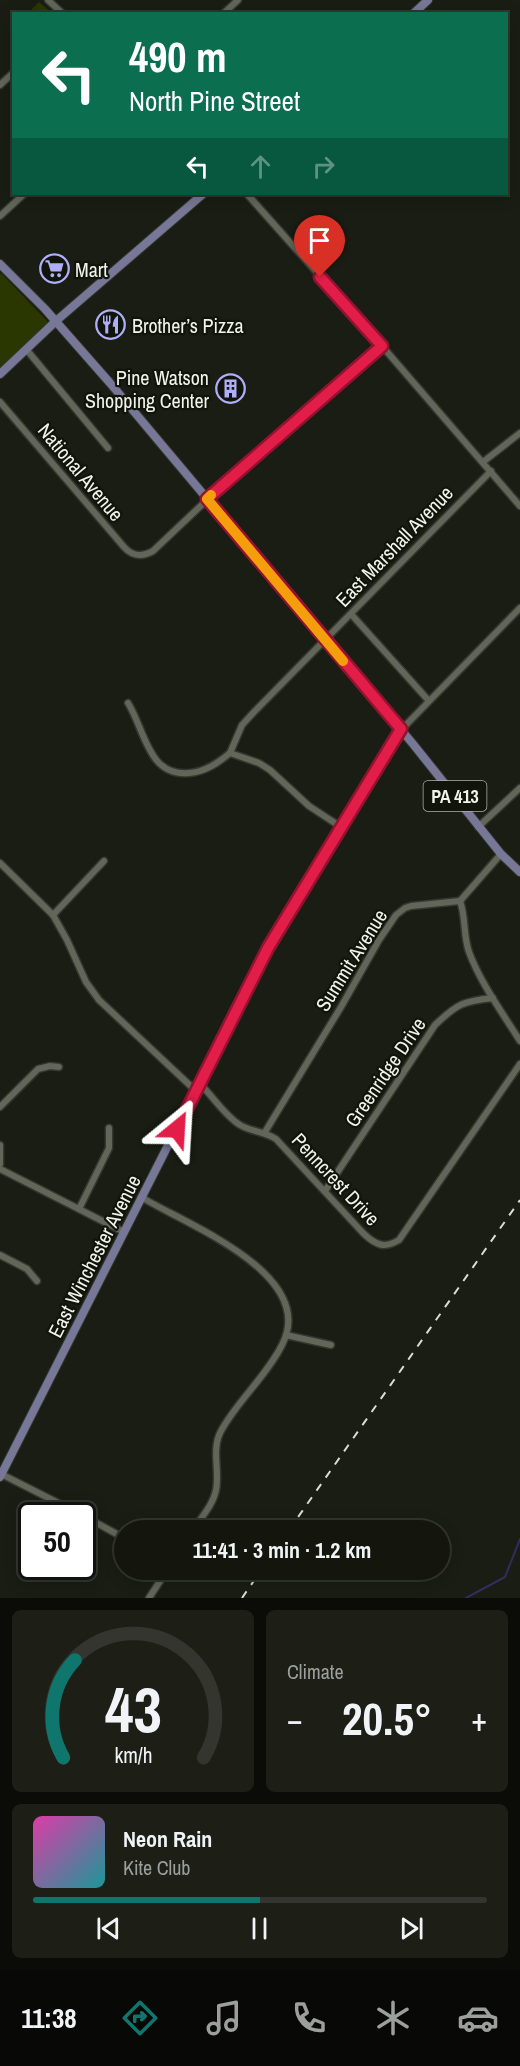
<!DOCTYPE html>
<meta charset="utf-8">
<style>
body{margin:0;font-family:"Archivo Narrow",sans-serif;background:#1d1f17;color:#f1f3f6;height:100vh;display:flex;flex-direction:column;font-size:22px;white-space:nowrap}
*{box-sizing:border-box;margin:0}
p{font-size:20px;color:#9d9f9e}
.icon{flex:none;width:33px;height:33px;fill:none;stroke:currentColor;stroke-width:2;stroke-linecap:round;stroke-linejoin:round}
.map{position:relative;height:1598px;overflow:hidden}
.drawer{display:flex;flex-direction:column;gap:12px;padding:12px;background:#0b0c08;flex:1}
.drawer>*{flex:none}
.banner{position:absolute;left:12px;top:12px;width:496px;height:183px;border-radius:0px;box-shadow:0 3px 15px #0003,0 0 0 2px #33352e;background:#0b6e4f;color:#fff;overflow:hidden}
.speed{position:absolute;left:18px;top:1502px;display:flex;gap:12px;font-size:30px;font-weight:700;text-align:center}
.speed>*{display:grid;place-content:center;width:78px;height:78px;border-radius:50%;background:#14160e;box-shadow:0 3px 15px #0003,0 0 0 2px #33352e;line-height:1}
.speed .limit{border:3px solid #111;border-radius:9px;background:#fff;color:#111}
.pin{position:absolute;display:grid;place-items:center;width:51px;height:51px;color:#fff;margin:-62px -26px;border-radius:50% 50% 50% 0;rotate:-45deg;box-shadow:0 0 6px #0007}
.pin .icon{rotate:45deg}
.me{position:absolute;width:66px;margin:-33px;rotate:27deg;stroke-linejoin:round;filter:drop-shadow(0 0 4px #0008)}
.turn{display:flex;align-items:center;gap:21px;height:126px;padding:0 18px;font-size:27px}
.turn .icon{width:78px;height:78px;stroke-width:2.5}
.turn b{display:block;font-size:42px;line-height:51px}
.lanes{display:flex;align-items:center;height:57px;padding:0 18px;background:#0003;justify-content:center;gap:30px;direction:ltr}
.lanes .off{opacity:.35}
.big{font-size:45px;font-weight:700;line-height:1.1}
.drawer .tile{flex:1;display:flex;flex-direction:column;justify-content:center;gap:9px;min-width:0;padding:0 21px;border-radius:9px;background:#1d1f17}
.drawer .dial{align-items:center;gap:0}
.dial svg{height:156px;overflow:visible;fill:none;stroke:#33352e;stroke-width:7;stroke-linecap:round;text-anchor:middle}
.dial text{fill:#f1f3f6;stroke:none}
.song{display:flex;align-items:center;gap:18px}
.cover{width:72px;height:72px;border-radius:9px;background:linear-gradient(135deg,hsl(320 70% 55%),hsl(180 70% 35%))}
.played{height:6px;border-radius:3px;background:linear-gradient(90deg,#0f766e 50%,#33352e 50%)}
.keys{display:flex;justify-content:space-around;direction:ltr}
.heat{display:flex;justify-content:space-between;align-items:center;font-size:33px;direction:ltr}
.drawer .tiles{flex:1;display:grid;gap:12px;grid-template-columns:1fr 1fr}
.tile:last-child{grid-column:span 2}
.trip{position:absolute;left:114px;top:1520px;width:336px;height:60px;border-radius:30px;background:#14160e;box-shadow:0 3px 15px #0003,0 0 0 2px #33352e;font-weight:700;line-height:60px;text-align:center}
.dock{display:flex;height:96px;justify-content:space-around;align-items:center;background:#080906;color:#9d9f9e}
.dock .icon{width:42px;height:42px}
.dock .current{color:#0f766e}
.dock b{font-size:27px;color:#f1f3f6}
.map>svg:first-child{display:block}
.green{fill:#2a3700}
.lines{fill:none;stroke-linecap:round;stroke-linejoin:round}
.stream{stroke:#322d60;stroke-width:2}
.minor-casing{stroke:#343631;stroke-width:9}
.major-casing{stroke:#343631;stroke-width:10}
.minor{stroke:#616659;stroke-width:6}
.major{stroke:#777897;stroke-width:8}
.rail{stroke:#daddd5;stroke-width:2;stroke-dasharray:8 8;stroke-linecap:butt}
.route-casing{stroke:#92132f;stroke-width:15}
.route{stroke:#e11d48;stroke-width:10}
.slow{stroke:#f59e0b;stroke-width:10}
.labels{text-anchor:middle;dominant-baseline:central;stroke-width:4.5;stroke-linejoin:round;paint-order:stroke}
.shield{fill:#11140a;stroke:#aeb1a8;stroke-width:1.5}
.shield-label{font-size:18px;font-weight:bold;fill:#f1f4ec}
.poi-label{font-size:20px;fill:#f1f4ec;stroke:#11140a;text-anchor:start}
.street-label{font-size:20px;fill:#f1f4ec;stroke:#11140a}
</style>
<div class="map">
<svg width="520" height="1598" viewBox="0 0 520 1598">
<rect width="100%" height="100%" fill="#1a1d13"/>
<g class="green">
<polygon points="39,2 52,13 28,13"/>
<polygon points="1,273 48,322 0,369 0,274"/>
</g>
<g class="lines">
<polyline class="stream" points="466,1598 505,1577 520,1539"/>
<defs>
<g id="minor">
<polyline points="48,0 63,14"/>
<polyline points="223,14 238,0"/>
<polyline points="0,85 14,72"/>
<polyline points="247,194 382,346 520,506"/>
<polyline points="0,216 24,194"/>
<polyline points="26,349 108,448"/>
<path d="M0,402L124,547C133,557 142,557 153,551L227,481L382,346"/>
<polyline points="483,462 520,433"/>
<polyline points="351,614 429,701"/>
<path d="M128,703C145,730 148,777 189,773C205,772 218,763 230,753L259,763L270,770L309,806L341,827"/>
<polyline points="401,730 520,608"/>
<polyline points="230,753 242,725 254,712 491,471"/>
<polyline points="478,827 520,788"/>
<polyline points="0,863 53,915 67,940 86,982 99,1000 196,1091"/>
<path d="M460,901C466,917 463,935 469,952C481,984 502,1012 520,1041"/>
<polyline points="53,915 104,861"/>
<path d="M199,1083C213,1096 224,1115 240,1125C252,1132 264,1131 276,1139L364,1234C376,1245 384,1249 399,1240L520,1064"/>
<polyline points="0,1107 38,1069 50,1066 59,1067"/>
<polyline points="265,1132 341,1007 379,940 396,915 405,908 411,906 460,901 501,854"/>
<polyline points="0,1145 0,1164"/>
<polyline points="0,1169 124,1232"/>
<path d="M325,1191L435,1025C457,1004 463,1001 493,998"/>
<path d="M141,1197C185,1224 319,1274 282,1345C266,1377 237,1401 221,1431C211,1449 220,1472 216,1490C213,1505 201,1518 193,1530"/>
<polyline points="79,1209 109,1148 109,1128"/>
<polyline points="0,1255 27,1269 37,1281"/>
<polyline points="286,1335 331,1345"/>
<polyline points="1,1474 82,1515"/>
<polyline points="82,1515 124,1538"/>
<polyline points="149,1598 168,1569"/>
</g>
<g id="major">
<polyline points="413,14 428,0"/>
<polyline points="0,264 45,309 110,383 413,744 501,854 520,872"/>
<polyline points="0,374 56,321 203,194"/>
<polyline points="0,1477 268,948 401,730"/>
</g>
</defs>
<use href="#minor" class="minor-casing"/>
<use href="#major" class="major-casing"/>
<use href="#minor" class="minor"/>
<use href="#major" class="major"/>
<g class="rail">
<polyline points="289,1530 520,1200"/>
<polyline points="242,1598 262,1569"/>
</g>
</g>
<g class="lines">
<defs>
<polyline id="route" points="177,1129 268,948 401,729 207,499 382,346 320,277"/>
</defs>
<use href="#route" class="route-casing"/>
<use href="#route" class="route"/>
<polyline class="slow" points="211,495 207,499 343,661"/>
</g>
<defs>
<symbol id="supermarket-ring" viewBox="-11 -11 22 22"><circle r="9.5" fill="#11140a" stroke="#afaefa" stroke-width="1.5"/><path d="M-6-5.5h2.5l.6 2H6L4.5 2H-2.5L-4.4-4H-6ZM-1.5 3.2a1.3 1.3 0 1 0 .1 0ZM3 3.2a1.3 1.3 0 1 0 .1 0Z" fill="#afaefa"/></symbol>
<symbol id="restaurant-ring" viewBox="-11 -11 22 22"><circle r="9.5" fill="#11140a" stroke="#afaefa" stroke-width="1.5"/><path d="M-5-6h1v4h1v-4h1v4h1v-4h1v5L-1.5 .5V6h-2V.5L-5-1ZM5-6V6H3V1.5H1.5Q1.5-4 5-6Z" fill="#afaefa"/></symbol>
<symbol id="building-ring" viewBox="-11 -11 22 22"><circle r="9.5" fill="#11140a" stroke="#afaefa" stroke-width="1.5"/><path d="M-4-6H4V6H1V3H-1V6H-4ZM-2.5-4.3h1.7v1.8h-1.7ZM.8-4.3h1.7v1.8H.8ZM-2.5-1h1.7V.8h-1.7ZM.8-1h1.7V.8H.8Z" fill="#afaefa"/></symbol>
</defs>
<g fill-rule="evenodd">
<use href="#supermarket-ring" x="38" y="252" width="33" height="33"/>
<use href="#restaurant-ring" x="94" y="308" width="33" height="33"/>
<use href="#building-ring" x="214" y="372" width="33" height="33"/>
</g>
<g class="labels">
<rect class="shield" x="423.5" y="781" width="63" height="30" rx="4.5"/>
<g class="shield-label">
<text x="455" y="796">PA 413</text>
</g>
<g class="poi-label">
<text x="75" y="269">Mart</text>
<text x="132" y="325">Brother’s Pizza</text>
<text x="209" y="377" text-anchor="end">Pine Watson<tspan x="209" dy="23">Shopping Center</tspan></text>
</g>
<g class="street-label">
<text transform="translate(81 472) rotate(50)">National Avenue</text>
<text transform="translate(394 546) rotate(-46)">East Marshall Avenue</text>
<text transform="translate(351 960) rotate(-58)">Summit Avenue</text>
<text transform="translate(385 1072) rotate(-56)">Greenridge Drive</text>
<text transform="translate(336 1179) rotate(47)">Penncrest Drive</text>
<text transform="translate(94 1256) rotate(-63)">East Winchester Avenue</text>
</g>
</g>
</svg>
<div class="speed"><div class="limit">50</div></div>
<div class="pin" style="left:320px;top:277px;background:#d93025"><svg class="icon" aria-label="arrive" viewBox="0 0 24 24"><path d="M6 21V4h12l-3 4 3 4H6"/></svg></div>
<svg class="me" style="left:177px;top:1129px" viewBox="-20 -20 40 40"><path d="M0-17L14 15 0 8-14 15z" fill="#e11d48" stroke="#fff" stroke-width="4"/></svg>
<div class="trip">11:41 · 3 min · 1.2 km</div>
<div class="banner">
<div class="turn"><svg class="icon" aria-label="left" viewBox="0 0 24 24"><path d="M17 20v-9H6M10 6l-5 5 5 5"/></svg><div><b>490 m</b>North Pine Street</div></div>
<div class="lanes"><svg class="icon" aria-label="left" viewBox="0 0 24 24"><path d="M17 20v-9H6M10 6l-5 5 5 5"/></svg><svg class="icon off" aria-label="ahead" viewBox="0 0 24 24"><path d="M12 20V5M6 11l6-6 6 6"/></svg><svg class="icon off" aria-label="right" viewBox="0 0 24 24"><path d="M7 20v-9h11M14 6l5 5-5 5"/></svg></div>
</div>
</div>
<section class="drawer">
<div class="tiles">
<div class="tile dial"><svg viewBox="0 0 100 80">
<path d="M14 69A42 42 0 1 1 86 69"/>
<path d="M14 69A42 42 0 0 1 20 19" stroke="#0f766e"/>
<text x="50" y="56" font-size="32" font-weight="700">43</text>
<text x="50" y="72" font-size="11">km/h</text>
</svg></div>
<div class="tile"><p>Climate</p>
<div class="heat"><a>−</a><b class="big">20.5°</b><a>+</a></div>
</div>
<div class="tile">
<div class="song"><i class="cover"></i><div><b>Neon Rain</b><p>Kite Club</p></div></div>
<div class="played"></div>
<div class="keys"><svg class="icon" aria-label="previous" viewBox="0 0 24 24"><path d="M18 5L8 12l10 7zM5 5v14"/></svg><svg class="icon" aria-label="pause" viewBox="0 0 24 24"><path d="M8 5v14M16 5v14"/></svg><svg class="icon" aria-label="next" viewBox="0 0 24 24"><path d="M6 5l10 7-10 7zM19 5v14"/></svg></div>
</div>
</div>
</section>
<nav class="dock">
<b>11:38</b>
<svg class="icon current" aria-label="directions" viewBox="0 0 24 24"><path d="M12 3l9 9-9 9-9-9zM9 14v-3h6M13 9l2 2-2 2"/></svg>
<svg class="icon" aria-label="music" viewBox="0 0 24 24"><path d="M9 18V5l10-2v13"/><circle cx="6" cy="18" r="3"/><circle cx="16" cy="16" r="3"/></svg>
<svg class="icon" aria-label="phone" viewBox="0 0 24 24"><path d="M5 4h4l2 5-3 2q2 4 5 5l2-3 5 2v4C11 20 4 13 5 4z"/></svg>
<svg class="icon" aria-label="climate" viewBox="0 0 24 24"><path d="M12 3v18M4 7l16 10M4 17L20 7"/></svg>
<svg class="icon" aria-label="car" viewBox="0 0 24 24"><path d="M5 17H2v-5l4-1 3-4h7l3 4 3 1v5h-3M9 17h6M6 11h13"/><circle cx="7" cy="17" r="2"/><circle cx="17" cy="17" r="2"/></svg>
</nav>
